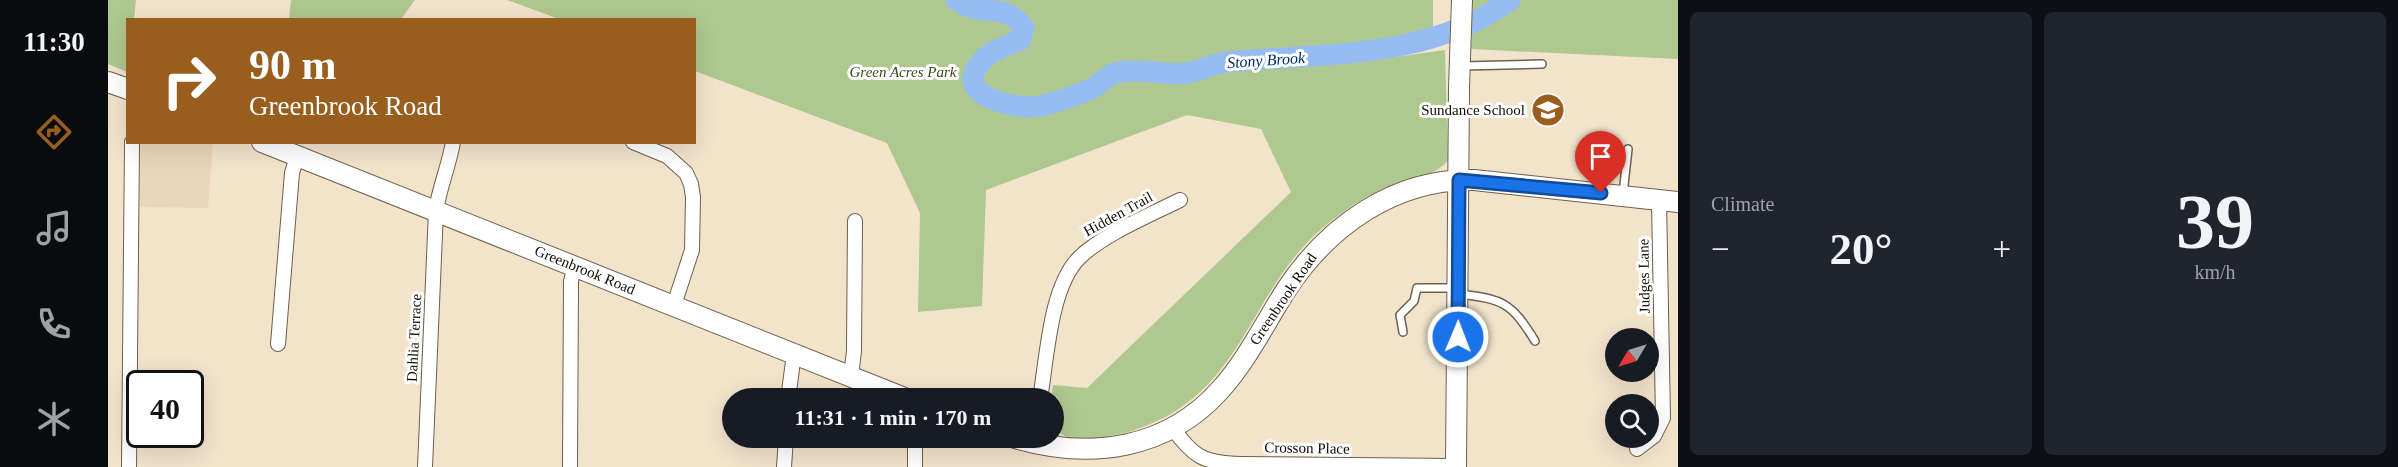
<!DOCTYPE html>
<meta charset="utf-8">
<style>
body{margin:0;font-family:Georgia,serif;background:#20242c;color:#f1f3f6;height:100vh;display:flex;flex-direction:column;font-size:22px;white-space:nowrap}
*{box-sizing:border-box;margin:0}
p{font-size:20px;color:#9ea1a6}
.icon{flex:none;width:33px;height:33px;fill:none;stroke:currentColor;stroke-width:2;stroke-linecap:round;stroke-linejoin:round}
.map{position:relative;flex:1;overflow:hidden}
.sheet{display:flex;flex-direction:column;gap:12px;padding:12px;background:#0d0f14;width:720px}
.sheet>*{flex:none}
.banner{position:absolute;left:18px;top:18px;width:570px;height:126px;border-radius:0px;box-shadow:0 6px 24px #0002;background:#995e1e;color:#fff;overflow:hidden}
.needle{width:39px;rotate:232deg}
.fabs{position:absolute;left:1497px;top:328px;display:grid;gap:12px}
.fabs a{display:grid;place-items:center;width:54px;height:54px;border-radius:50%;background:#171b24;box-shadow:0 6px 24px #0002;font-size:30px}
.speed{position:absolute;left:18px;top:370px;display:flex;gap:12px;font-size:30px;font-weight:700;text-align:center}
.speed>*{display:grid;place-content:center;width:78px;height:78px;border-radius:50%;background:#171b24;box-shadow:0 6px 24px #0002;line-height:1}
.speed .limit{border:3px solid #111;border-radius:9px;background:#fff;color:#111}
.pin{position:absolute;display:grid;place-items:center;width:51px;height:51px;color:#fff;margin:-62px -26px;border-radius:50% 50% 50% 0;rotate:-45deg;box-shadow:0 0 6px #0007}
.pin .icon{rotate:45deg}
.me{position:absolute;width:66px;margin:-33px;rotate:1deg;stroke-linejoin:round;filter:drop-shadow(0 0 4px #0008)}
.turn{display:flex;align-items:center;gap:21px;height:126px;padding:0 24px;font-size:27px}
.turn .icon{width:78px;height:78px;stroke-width:2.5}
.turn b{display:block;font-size:42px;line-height:51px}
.big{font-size:45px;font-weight:800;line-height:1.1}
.sheet .tile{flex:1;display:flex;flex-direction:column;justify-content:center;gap:9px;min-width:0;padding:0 21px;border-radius:9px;background:#20242c}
.sheet .dial{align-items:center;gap:0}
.dial b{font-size:78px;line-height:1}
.heat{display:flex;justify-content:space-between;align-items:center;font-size:33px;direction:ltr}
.sheet .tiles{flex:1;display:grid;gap:12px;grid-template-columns:repeat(2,1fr)}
.trip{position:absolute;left:614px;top:388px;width:342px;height:60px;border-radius:30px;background:#171b24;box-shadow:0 6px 24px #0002;font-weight:800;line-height:60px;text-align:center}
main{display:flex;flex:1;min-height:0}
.tab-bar{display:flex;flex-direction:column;width:108px;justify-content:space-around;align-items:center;background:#090b0e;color:#9ea1a6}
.tab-bar .icon{width:42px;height:42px}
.tab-bar .on{color:#995e1e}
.tab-bar b{font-size:27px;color:#f1f3f6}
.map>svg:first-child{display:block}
.built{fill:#ead7b9}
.green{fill:#aec88f}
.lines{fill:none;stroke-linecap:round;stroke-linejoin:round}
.river{stroke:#95bbf3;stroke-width:21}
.lane-casing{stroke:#6d604c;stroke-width:10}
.street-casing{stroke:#6d604c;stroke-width:16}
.secondary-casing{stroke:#6d604c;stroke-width:22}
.lane{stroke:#fff;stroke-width:7}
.street{stroke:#fff;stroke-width:14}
.secondary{stroke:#fff;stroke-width:20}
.route-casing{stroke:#114b97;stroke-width:15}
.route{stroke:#1a73e8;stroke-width:10}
.labels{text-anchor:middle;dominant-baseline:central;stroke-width:6;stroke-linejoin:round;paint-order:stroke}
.park-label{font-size:15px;font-style:italic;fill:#374d15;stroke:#fff}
.poi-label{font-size:15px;fill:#100b05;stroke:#fff;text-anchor:end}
.street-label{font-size:15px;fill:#100b05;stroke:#fff}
.water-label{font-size:16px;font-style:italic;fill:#002e69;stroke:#fff}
</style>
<main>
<nav class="tab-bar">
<b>11:30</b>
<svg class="icon on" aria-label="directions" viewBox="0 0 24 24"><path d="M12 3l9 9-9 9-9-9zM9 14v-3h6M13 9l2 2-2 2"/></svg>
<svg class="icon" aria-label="music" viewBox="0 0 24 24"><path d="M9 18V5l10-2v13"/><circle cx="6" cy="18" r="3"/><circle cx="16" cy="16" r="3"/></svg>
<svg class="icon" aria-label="phone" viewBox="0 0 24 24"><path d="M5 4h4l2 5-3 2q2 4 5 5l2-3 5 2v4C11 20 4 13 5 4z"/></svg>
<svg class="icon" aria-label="climate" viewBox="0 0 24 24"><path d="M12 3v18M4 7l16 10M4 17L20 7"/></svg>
</nav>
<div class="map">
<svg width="1570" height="467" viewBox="0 0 1570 467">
<rect width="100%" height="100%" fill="#f2e3cb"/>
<polygon class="built" points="32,143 105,143 100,208 32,207"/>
<g class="green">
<polygon points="0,0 28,0 26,19 20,20 19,72 0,64"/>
<polygon points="183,0 307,0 293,19 181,19"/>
<path d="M399,0H1325V38L1252,59V62L1337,50L1340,160C1329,177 1289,182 1270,191C1248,202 1228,216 1210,232C1145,290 1135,381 1049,421C1035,427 1022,433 1006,435C994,437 973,443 961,438C956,436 951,432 946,429L956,419L945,418L943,399L945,385L979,388L1183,192L1153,129L1079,115L878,190L874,306L810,312L812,213L779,143L587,71L586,20L451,19Z"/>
<polygon points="1365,0 1570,0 1570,59 1363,49"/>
</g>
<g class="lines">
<path class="river" d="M848,0C874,19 897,0 916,28L912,40C899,45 882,51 873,62C845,93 897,106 920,107C934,108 971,95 985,88C993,84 999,75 1007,73C1032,67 1055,76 1079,73C1093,71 1105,63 1119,62C1214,53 1321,60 1402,0"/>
<defs>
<g id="lane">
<polyline points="1354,66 1434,64"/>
<polyline points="1515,194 1520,149"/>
<path d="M1350,294C1395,299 1403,302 1427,341"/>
<polyline points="1295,332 1292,315 1306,301 1309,288 1348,288"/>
</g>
<g id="street">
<polyline points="525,142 559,156 578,173 583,184 585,197 584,250 566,305"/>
<polyline points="170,344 184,173 189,156"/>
<polyline points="743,376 746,351 747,221"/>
<polyline points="680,399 686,354"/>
<path d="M932,399C939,358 942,287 971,258C994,235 1042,215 1072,200"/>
<path d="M1064,427C1085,457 1096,463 1132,464L1348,466"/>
<polyline points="1529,449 1546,436 1555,418 1551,200"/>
<polyline points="21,467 24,142"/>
<path d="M317,467L328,211C331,188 341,166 345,142"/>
<polyline points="462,467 463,281 467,266"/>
<polyline points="676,467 678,438"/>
<polyline points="807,467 807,438"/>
</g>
<g id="secondary">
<polyline points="0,82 20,89"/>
<polyline points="154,142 799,399"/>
<path d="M907,438C982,460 1059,450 1113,389C1139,360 1157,323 1178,290C1220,226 1287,178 1366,180L1570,202"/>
<polyline points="1348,467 1351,88 1354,0"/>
</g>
</defs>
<use href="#lane" class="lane-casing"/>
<use href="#street" class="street-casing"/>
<use href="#secondary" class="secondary-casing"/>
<use href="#lane" class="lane"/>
<use href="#street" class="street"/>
<use href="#secondary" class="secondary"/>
</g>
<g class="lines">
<defs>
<polyline id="route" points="1350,337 1351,180 1493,193"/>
</defs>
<use href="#route" class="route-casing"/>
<use href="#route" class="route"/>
</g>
<defs>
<symbol id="school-disc" viewBox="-11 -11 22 22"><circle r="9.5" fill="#995e1e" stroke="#fff"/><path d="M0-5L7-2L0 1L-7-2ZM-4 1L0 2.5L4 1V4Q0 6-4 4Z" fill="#fff"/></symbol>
</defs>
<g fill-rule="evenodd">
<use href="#school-disc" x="1421" y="91" width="38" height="38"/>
</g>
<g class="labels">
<g class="park-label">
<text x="795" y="72">Green Acres Park</text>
</g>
<g class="poi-label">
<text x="1417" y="110">Sundance School</text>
</g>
<g class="street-label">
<text transform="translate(1010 214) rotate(-29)">Hidden Trail</text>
<text transform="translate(477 270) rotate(22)">Greenbrook Road</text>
<text transform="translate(1536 276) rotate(-91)">Judges Lane</text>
<text transform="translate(1175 299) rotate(-56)">Greenbrook Road</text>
<text transform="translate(306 338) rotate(-87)">Dahlia Terrace</text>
<text transform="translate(1199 448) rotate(1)">Crosson Place</text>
</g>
<g class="water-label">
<text transform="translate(1158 60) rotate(-4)">Stony Brook</text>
</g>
</g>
</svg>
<div class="fabs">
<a><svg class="needle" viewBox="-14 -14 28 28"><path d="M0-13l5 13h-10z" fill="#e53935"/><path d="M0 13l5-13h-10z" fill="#9ea1a6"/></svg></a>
<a><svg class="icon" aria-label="search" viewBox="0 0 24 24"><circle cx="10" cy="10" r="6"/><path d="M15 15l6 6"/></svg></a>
</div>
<div class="speed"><div class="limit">40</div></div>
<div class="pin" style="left:1493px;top:193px;background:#d93025"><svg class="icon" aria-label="arrive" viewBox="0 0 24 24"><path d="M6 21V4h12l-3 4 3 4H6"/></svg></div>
<svg class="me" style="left:1350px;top:337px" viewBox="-20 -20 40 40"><circle r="17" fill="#1a73e8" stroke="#fff" stroke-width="3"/><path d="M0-11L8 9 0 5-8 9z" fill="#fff"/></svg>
<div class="trip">11:31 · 1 min · 170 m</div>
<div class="banner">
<div class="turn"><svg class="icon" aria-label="right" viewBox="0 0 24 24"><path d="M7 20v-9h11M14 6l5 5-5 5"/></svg><div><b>90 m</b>Greenbrook Road</div></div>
</div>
</div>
<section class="sheet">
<div class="tiles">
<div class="tile"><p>Climate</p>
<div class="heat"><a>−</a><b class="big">20°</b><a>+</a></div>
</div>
<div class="tile dial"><b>39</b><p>km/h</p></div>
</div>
</section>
</main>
